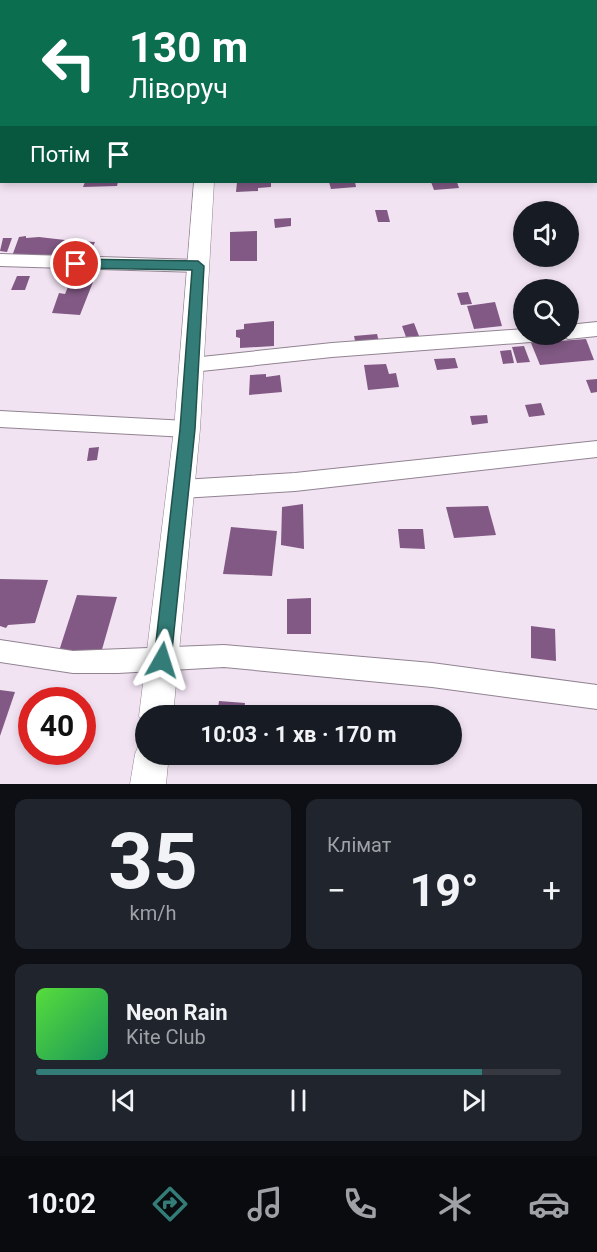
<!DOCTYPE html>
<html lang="uk">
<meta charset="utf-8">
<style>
body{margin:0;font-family:Roboto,sans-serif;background:#20242c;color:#f1f3f6;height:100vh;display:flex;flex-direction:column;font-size:22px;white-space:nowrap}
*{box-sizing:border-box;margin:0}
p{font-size:20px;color:#9ea1a6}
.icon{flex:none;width:33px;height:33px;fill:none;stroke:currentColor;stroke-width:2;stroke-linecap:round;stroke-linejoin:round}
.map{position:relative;height:784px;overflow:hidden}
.drawer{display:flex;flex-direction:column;gap:15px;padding:15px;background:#0d0f14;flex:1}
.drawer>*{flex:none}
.top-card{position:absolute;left:0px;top:0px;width:597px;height:183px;box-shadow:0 3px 9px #0003;background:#0b6e4f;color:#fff;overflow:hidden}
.tools{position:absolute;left:513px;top:201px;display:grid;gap:12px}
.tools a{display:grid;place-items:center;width:66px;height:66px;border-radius:50%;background:#171b24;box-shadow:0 3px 9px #0003;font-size:30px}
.speed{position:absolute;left:18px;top:687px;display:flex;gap:12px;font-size:30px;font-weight:700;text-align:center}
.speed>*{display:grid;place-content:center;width:78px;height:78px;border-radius:50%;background:#171b24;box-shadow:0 3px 9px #0003;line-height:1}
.speed .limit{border:9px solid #d22;background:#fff;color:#111}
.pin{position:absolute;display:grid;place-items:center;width:51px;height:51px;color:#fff;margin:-26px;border:3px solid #fff;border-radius:50%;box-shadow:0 2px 6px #0007}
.me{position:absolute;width:66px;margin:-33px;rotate:6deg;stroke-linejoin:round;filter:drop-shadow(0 0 4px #0008)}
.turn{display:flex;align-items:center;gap:21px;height:126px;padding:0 30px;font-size:27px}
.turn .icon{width:78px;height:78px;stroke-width:2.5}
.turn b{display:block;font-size:42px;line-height:51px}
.then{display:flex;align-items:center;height:57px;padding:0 30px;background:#0003;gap:12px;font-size:22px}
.big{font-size:45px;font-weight:700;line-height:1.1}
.drawer .card{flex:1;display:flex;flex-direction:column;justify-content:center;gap:9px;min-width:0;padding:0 21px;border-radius:12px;background:#20242c}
.drawer .dial{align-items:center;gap:0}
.dial b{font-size:78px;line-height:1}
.song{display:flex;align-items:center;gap:18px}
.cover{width:72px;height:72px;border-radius:9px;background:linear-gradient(135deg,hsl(110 70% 55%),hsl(150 70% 35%))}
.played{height:6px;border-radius:3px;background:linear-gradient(90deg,#337c77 85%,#363941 85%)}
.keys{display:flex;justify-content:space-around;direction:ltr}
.heat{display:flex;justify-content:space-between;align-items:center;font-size:33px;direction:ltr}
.drawer .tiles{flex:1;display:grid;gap:15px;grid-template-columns:1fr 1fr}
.card:last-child{grid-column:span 2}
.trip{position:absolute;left:135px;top:705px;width:327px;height:60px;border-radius:30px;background:#171b24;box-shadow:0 3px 9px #0003;font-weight:700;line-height:60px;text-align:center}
.menu{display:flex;height:96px;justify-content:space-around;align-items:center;background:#090b0e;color:#9ea1a6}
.menu .icon{width:42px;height:42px}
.menu .current{color:#337c77}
.menu b{font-size:27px;color:#f1f3f6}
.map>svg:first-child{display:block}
.building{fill:#815984}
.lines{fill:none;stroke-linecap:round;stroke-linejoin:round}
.lane-casing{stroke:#918392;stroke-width:1}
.street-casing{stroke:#918392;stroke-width:2}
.secondary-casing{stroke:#918392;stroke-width:1}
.lane{fill:#fff;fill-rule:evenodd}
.street{fill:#fff;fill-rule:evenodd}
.secondary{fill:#fff;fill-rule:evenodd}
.route{fill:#337c77;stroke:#21514d;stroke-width:1.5}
</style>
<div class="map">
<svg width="597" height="784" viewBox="0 0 597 784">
<rect width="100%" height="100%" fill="#f2e3f3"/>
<g class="building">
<polygon points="85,182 118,182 117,186 83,187"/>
<polygon points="237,182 271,182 271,187 258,188 258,191 236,192"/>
<polygon points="329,182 355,182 356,187 331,189"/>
<polygon points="431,182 457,182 459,188 434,190"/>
<polygon points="375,210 387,210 390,222 378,222"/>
<polygon points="291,218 291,226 275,228 274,219"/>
<polygon points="257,231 257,261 230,261 230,232"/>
<polygon points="26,236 26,238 39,237 65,240 58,257 31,255 29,259 11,259 19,237"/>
<polygon points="3,238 12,238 7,252 0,251"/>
<polygon points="77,241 95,242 89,255 71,254"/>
<polygon points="17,276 30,276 25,290 11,290"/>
<polygon points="70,282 93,282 80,315 52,313 59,293 65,294"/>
<polygon points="468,292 472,304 461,305 457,293"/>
<polygon points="495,302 502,326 474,329 467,306"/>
<polygon points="274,321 274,346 240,348 240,338 236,337 236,330 244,329 244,324"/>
<polygon points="414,323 419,336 406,337 402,326"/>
<polygon points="377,334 379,342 356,345 354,336"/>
<polygon points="586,339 594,360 540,365 531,343"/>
<polygon points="524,346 530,362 517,363 512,347"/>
<polygon points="511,350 514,363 503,364 500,351"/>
<polygon points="455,358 458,368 437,370 434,359"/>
<polygon points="386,364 389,374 396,373 399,387 368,390 364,365"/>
<polygon points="266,374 266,377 280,375 282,392 249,395 250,375"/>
<polygon points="597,379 597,392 591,393 586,380"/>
<polygon points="541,403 545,415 529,417 525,405"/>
<polygon points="487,415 488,423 472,425 470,416"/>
<polygon points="99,447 97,460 87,461 89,448"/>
<polygon points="303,504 304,549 281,545 282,507"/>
<polygon points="488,506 496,535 454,538 446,507"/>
<polygon points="231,527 277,531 272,576 223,574"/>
<polygon points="398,529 423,529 425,549 400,548"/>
<polygon points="0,579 48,580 35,623 8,625 6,628 0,626"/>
<polygon points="77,595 117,597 101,653 59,651"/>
<polygon points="311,598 311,634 287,634 287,599"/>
<polygon points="531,626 555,629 556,661 531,658"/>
<polygon points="0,690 15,692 0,736"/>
<polygon points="219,701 245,703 243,716 217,716"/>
<polygon points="327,712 395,713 395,716 327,716"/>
</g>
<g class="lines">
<defs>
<polygon id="lane" points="158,0 164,0 163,2 158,2"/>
<g id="street">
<rect x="0" y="56" width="2" height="8"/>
<rect x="0" y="139" width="2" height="8"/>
<polygon points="0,254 198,260 204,262 206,266 204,270 198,272 0,266"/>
<polygon points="597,322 597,336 568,339 561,334 568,334 568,325"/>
<polygon points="524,329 524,334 552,334 550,339 544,341 332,357 192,372 186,370 183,365 186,360 192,358 332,343"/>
<polygon points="0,411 187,421 194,423 196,429 194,435 187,437 0,427"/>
<polygon points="597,441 597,457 295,491 182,498 175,495 172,489 175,483 182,480 295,473"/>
<polygon points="0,640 73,651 224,645 432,663 597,685 597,709 432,687 224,667 118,673 73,673 0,662"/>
</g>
<g id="secondary">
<polygon points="0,0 7,2 2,2 2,10"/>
<polygon points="194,182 214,182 200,429 173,716 146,716 146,729 139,716 174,429"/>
<polygon points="146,739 146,754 169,754 166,784 130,784 135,754 140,742"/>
</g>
</defs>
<use href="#lane" class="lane-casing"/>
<use href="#street" class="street-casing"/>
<use href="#secondary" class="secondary-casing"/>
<use href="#lane" class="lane"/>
<use href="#street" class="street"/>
<use href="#secondary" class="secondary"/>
</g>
<polygon class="route" points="76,259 198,261 204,266 195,429 171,660 169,666 162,669 156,666 154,660 180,429 192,270 76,268 70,264"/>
</svg>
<div class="tools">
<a><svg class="icon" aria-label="sound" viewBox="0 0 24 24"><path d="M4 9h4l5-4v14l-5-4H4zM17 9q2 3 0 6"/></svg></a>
<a><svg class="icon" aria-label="search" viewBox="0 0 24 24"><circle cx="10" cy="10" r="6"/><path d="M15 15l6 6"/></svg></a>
</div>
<div class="speed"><div class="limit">40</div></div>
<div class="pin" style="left:76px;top:264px;background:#d93025"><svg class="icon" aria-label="arrive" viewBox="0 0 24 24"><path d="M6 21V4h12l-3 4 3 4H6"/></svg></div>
<svg class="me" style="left:162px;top:660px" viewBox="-20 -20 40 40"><path d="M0-17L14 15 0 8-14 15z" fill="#337c77" stroke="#fff" stroke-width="4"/></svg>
<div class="trip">10:03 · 1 хв · 170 m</div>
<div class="top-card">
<div class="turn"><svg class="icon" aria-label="left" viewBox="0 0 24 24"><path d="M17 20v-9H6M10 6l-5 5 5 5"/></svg><div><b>130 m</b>Ліворуч</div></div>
<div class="then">Потім<svg class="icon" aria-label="arrive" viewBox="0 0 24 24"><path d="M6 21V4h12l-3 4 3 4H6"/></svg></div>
</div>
</div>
<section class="drawer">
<div class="tiles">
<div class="card dial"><b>35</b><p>km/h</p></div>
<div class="card"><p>Клімат</p>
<div class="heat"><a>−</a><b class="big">19°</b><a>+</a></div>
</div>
<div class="card">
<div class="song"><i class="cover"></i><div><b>Neon Rain</b><p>Kite Club</p></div></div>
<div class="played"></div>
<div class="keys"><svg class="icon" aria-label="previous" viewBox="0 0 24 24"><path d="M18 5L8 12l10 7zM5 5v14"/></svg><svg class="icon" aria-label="pause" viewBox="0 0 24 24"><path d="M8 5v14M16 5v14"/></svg><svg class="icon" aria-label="next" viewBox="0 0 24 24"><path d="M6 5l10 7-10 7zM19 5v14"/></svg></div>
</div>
</div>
</section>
<nav class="menu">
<b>10:02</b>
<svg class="icon current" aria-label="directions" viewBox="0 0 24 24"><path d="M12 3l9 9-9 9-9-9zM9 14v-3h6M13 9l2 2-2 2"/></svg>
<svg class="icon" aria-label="music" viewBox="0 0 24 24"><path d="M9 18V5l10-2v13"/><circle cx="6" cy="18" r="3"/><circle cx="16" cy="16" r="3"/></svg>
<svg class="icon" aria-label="phone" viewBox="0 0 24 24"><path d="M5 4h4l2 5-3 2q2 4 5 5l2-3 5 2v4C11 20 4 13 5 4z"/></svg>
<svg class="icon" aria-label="climate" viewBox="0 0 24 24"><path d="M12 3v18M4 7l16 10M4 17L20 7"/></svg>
<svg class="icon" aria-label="car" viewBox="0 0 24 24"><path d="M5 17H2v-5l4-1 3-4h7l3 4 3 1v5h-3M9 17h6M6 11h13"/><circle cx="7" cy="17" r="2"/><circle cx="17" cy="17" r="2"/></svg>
</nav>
